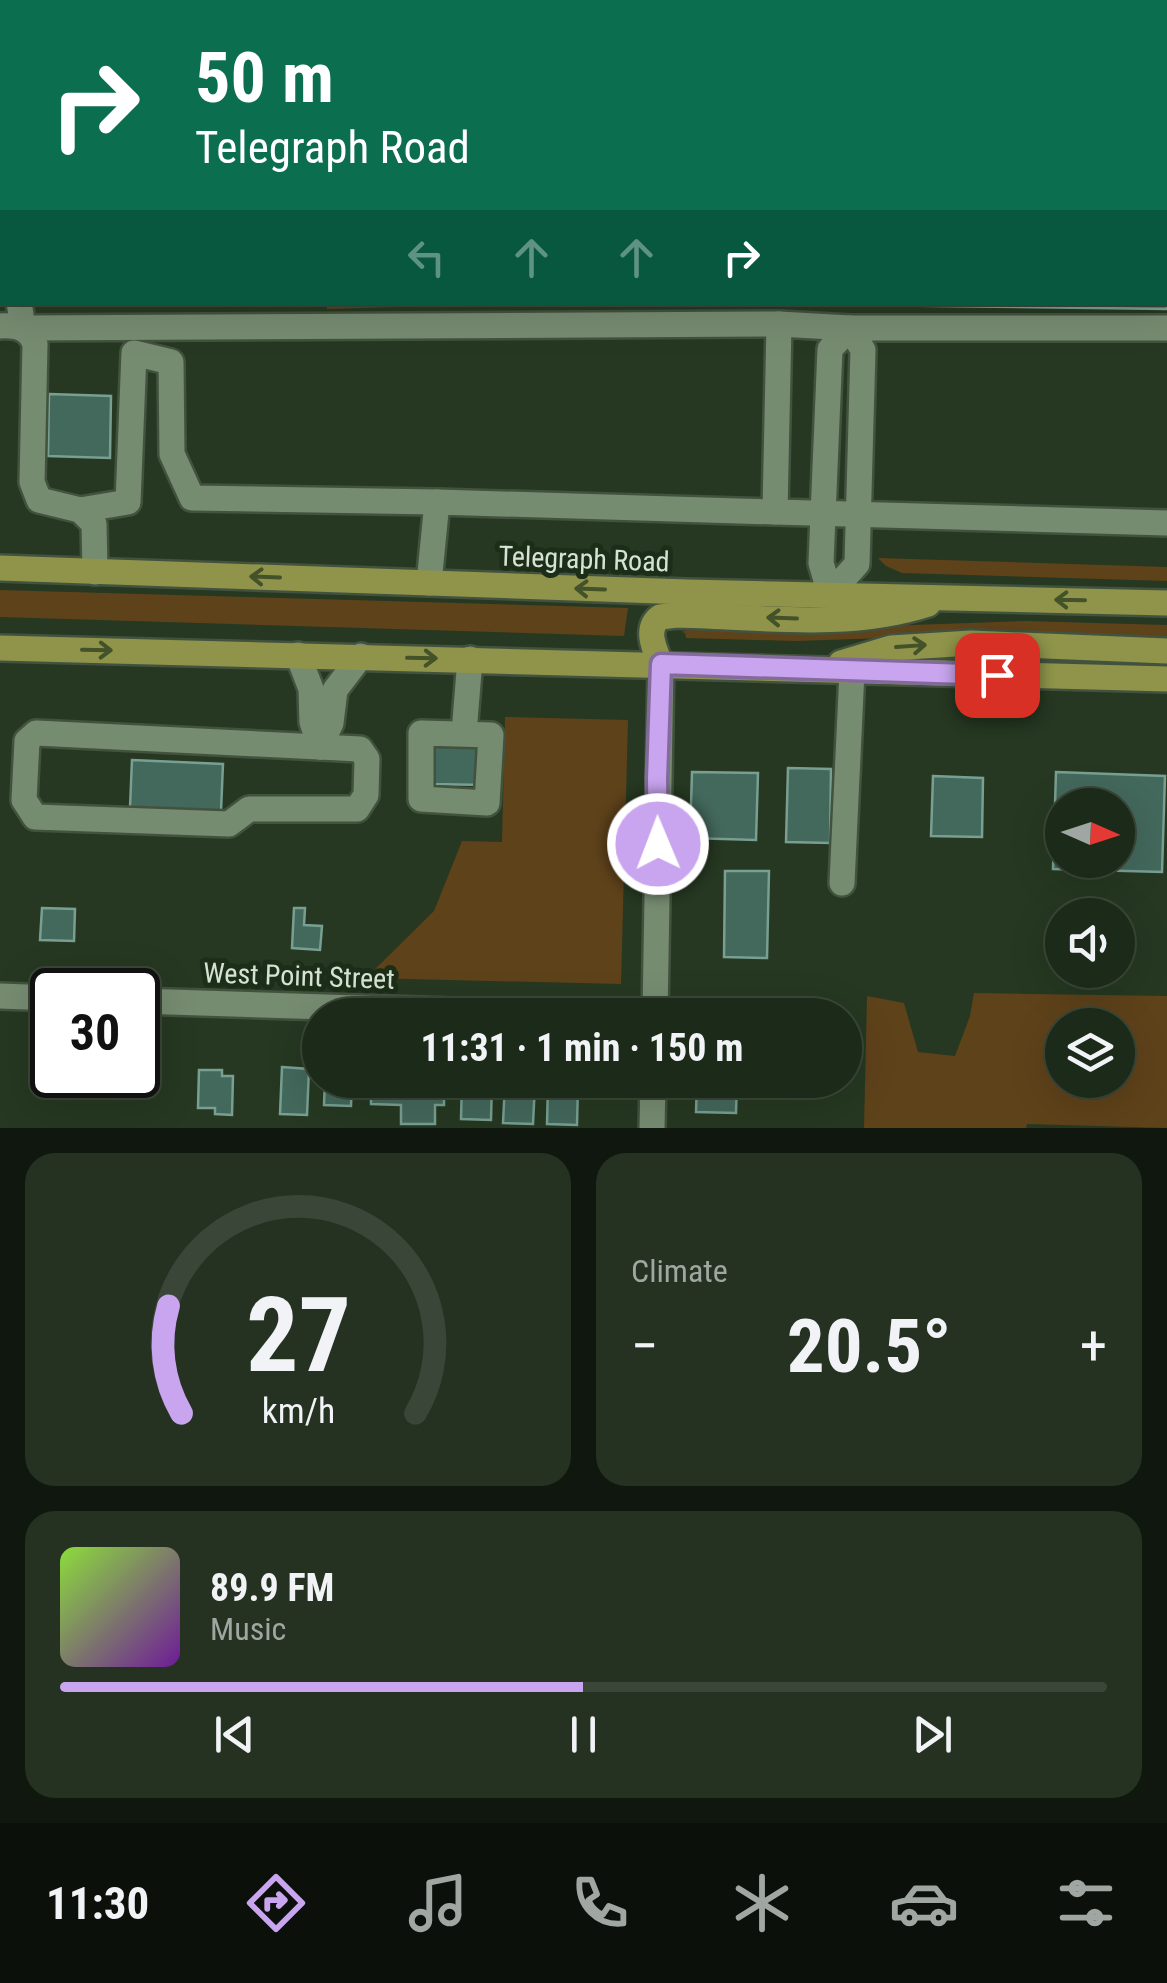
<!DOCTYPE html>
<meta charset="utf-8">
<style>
body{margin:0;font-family:"Roboto Condensed",sans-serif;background:#253222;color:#f1f3f6;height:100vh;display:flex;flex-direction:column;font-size:38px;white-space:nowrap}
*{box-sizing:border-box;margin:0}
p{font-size:32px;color:#a0a7a2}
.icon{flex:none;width:55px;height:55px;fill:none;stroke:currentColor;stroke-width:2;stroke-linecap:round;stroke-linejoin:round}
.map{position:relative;height:1128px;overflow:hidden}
.drawer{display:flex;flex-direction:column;gap:25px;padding:25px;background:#0f170e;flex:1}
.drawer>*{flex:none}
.top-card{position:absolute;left:0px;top:0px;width:1168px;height:305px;box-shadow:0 10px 40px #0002,0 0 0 2px #3a4638;background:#0b6e4f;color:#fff;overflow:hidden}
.needle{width:65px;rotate:93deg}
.buttons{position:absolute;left:1045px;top:788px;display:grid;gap:20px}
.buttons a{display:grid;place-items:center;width:90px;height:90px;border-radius:50%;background:#1c2a19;box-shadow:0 10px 40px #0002,0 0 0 2px #3a4638;font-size:50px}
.speed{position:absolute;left:30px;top:968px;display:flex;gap:20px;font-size:50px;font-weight:700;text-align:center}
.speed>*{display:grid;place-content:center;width:130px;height:130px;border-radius:50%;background:#1c2a19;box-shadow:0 10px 40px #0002,0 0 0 2px #3a4638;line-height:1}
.speed .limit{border:5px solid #111;border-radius:15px;background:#fff;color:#111}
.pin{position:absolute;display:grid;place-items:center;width:85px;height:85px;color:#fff;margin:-42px;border-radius:20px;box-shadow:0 5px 15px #0006}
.me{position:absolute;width:110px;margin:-55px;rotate:359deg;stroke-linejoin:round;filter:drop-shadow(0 0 8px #0008)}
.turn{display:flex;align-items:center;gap:35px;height:210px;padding:0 30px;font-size:45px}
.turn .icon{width:130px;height:130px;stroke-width:2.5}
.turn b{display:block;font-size:70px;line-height:85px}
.lanes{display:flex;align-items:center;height:95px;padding:0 30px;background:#0003;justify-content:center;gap:50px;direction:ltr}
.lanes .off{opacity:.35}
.big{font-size:75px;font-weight:700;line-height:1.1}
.drawer .card{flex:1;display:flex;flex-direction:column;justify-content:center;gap:15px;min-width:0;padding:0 35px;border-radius:30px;background:#253222}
.drawer .dial{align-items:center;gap:0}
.dial svg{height:260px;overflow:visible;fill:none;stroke:#3a4638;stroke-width:7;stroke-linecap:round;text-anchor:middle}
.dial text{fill:#f1f3f6;stroke:none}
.song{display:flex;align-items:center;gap:30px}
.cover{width:120px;height:120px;border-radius:15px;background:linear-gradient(135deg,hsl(90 70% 55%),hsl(280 70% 35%))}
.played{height:10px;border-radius:5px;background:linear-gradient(90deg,#c8a5ee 50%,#3a4638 50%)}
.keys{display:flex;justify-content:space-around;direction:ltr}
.heat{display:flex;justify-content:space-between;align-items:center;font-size:55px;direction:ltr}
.drawer .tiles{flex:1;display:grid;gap:25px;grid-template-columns:1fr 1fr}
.card:last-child{grid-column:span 2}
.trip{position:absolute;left:302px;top:998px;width:560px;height:100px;border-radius:50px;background:#1c2a19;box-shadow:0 10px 40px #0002,0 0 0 2px #3a4638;font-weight:700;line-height:100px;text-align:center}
.tab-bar{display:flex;height:160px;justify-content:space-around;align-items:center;background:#0b110a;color:#a0a7a2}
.tab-bar .icon{width:70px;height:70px}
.tab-bar .selected{color:#c8a5ee}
.tab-bar b{font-size:45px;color:#f1f3f6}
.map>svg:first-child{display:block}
.green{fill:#5e421a;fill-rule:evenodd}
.building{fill:#43685c;stroke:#789f92;stroke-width:2.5;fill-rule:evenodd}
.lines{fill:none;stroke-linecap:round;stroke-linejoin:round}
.minor-casing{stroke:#42523e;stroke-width:30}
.major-casing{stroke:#42523e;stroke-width:30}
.minor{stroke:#768c71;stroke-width:25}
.major{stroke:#8f944a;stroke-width:25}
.oneway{stroke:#445229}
.route-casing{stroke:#826b9b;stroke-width:25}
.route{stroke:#c8a5ee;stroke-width:18}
.labels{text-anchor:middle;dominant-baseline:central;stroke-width:10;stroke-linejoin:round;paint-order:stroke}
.street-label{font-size:28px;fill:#d6e2d4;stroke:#1c2e17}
</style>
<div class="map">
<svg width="1167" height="1128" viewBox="0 0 1167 1128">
<rect width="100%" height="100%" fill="#263821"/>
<g class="green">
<polygon points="327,303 327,302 774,303 770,306 536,303 327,309"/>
<polygon points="878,558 1167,567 1167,581 902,573 886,566"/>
<polygon points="0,590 628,608 624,636 0,617"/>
<polygon points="1025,621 1167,625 1167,641 976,635 796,641 686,638 685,633 681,632 693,628 694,623 827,628"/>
<polygon points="505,717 628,720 621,984 366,978 434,911 462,841 502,842"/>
<path d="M974,993L1167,996V1128L1027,1124L1026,1128H864L867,996L904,1003L918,1052L955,1056L970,1016ZM1118,1025V1080H1062V1025Z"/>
</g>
<g class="building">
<polygon points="1165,152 1167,309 777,304 1165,302"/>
<polygon points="49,394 111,396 110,458 48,456"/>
<polygon points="431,744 486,745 486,785 430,784"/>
<polygon points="132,760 223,764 221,811 130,807"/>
<polygon points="788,768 831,769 830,843 786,842"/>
<polygon points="692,772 758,773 756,840 690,838"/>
<path d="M1056,772L1165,776L1162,872L1053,869ZM1062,805H1118V860H1062Z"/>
<polygon points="933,776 983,778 982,837 931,836"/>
<polygon points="725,871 769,871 767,958 724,957"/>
<polygon points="42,908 75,909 74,941 40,940"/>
<polygon points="294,908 305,908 304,925 322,926 320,950 292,948"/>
<polygon points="282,1067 309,1069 307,1115 280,1114"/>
<polygon points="199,1070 222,1070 222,1076 233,1076 232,1115 215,1114 215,1108 198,1108"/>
<polygon points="325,1080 352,1080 351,1106 324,1105"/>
<polygon points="371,1080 444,1082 444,1105 435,1105 435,1124 401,1124 401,1105 371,1104"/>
<polygon points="462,1080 492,1080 491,1120 461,1119"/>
<polygon points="697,1080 737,1080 736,1113 696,1112"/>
<polygon points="505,1083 535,1084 533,1124 503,1123"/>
<polygon points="548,1084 578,1085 577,1125 547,1124"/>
</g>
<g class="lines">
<defs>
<g id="minor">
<polyline points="0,38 2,38"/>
<polyline points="1165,77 1167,77"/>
<polyline points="0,198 2,212"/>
<polyline points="19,302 23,328 779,324"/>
<path d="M0,326C17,325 29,328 35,344L32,482L39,500L80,510L94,524L95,572"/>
<polygon points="850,328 863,350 857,564 830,594 821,563 830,349"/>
<polyline points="80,510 128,502 134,353 171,362 172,454 192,498 437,502"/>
<polyline points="775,512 1167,523"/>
<polyline points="429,583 437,502 775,512 779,324 850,328 1167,328"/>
<polyline points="298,655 311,689 312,722 320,747"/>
<polygon points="36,733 360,749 367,759 366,795 357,809 249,809 229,824 35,817 24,800 27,741"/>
<polygon points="421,733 491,735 487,803 421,799"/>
<polyline points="464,733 470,659"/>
<polyline points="320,747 331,723 335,690 361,656"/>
<polyline points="842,883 852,671"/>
<polyline points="0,996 52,998"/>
<polyline points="138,1001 578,1015"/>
<polyline points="655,1015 661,665"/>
<polyline points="652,1128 653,1080"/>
</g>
<g id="major">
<polyline points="0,568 687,592 1167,603"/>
<polyline points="0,648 1167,679"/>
<polyline points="841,663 891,648 971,643 1167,651"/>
<path d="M661,665C655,650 644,629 660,617L677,615C759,617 848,630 928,604"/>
</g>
</defs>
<use href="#minor" class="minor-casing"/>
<use href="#major" class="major-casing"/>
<use href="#minor" class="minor"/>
<use href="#major" class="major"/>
</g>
<defs><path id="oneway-shaft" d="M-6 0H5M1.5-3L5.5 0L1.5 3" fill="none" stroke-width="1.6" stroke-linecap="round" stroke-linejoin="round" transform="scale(2.5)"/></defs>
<g class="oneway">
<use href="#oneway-shaft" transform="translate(265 577) rotate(-178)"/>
<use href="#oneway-shaft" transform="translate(590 589) rotate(-178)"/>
<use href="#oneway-shaft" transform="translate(1070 600) rotate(-179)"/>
<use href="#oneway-shaft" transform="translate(782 618) rotate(-178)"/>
<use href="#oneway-shaft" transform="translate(911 646) rotate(-4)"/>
<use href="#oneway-shaft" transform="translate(97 650) rotate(1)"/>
<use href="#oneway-shaft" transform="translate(422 658) rotate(1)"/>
</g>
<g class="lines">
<defs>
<polyline id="route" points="658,844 657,779 661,664 997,675"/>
</defs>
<use href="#route" class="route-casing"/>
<use href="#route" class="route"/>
</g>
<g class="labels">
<g class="street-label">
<text transform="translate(584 559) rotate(2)">Telegraph Road</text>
<text transform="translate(299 976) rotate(2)">West Point Street</text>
</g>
</g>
</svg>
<div class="buttons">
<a><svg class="needle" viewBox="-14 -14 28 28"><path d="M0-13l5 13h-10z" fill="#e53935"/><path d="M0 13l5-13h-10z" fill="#a0a7a2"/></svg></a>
<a><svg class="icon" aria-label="sound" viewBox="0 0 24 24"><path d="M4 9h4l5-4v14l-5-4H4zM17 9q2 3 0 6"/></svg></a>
<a><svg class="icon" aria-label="layers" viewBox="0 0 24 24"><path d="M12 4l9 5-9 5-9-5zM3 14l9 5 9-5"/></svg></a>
</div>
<div class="speed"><div class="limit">30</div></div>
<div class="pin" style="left:997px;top:675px;background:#d93025"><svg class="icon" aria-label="arrive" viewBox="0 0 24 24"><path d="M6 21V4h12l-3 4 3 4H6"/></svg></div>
<svg class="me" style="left:658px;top:844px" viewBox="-20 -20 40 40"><circle r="17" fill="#c8a5ee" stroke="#fff" stroke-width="3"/><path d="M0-11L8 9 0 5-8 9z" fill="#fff"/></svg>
<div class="trip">11:31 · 1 min · 150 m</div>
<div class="top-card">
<div class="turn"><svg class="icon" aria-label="right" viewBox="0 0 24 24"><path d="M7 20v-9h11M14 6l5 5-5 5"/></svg><div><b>50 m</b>Telegraph Road</div></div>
<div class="lanes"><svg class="icon off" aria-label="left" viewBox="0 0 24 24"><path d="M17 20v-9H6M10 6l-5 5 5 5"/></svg><svg class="icon off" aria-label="ahead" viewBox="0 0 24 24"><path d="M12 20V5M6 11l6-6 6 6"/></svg><svg class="icon off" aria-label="ahead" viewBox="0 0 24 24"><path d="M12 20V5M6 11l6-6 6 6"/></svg><svg class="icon" aria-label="right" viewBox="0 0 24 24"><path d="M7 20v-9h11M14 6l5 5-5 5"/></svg></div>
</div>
</div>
<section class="drawer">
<div class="tiles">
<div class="card dial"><svg viewBox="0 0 100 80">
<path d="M14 69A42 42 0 1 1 86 69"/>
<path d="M14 69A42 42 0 0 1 10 36" stroke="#c8a5ee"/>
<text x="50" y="56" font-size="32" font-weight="700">27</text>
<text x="50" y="72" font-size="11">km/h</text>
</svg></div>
<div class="card"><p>Climate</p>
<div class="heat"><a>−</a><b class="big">20.5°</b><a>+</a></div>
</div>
<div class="card">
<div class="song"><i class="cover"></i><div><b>89.9 FM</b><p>Music</p></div></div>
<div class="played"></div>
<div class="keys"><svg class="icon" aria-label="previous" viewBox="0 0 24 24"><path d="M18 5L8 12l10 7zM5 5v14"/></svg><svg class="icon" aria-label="pause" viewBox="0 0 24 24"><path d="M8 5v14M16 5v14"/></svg><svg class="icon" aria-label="next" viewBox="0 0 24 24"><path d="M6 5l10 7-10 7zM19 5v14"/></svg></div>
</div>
</div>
</section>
<nav class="tab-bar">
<b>11:30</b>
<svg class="icon selected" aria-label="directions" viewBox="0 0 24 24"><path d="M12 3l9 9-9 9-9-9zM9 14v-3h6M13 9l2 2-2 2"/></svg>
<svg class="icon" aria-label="music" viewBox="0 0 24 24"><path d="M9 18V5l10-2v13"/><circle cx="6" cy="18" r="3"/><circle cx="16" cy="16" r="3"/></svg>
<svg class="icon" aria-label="phone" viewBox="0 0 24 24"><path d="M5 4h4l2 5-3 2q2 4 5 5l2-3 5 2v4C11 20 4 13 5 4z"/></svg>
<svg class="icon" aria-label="climate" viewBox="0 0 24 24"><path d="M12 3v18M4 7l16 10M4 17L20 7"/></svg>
<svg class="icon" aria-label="car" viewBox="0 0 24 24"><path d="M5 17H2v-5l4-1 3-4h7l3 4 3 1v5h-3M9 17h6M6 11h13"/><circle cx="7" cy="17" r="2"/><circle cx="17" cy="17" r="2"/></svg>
<svg class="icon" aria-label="filters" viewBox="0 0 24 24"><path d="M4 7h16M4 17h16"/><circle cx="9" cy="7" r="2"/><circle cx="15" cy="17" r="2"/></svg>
</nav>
